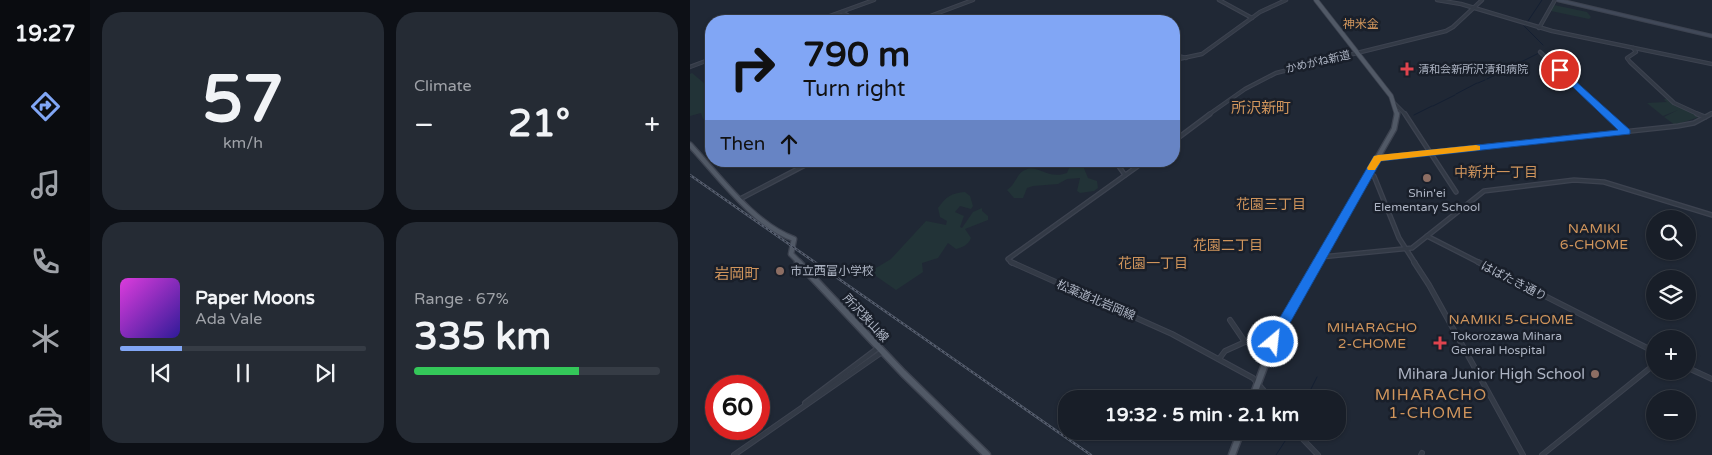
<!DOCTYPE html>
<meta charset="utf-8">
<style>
body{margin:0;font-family:"Varela Round","Noto Sans JP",sans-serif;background:#252b34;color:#f1f3f6;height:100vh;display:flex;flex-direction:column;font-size:19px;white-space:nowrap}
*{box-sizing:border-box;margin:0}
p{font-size:16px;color:#9fa2a8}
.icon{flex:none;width:28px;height:28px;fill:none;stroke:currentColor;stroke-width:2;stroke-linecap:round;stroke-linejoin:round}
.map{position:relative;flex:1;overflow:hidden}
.panel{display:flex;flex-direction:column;gap:12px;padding:12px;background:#0d1016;width:600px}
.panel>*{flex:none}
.banner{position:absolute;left:15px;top:15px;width:475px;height:152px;border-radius:20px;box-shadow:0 1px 4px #0004,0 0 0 1px #363c45;background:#81a6f5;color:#111;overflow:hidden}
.buttons{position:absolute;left:956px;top:210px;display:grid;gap:10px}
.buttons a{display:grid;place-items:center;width:50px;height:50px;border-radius:50%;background:#181e28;box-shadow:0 1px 4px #0004,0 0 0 1px #363c45;font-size:25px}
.speed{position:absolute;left:15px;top:375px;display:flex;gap:10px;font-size:25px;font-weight:700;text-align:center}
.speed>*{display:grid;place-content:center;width:65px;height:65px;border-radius:50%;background:#181e28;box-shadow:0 1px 4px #0004,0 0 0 1px #363c45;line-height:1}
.speed .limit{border:8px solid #d22;background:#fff;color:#111}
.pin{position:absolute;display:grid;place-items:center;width:42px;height:42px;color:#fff;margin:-21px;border:2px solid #fff;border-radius:50%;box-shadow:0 1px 5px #0007}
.me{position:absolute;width:55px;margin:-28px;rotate:28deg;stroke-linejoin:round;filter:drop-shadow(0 0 4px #0008)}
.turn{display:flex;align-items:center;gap:18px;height:105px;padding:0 15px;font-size:22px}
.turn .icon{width:65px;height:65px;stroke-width:2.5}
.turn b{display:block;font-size:35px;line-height:42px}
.then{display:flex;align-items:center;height:48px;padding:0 15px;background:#0003;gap:10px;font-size:19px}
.big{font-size:38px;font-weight:700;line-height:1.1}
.panel .tile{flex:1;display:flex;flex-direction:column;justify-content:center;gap:8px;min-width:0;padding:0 18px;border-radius:20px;background:#252b34}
.panel .dial{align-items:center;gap:0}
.dial b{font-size:65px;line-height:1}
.song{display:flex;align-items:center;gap:15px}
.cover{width:60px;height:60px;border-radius:8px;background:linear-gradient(135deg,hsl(300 70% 55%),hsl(250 70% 35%))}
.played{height:5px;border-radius:2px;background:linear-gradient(90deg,#81a6f5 25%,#363c45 25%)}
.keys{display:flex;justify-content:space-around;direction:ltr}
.heat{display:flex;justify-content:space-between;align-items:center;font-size:28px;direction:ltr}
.charge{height:8px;border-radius:4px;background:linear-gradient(90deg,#34c759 67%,#363c45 0)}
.panel .tiles{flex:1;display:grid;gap:12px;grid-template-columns:repeat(2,1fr)}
.trip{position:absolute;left:368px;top:390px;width:288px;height:50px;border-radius:20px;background:#181e28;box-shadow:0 1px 4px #0004,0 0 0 1px #363c45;font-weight:700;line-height:50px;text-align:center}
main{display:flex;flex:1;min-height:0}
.tabs{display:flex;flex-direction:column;width:90px;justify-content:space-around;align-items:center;background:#0a0c10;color:#9fa2a8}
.tabs .icon{width:35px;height:35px}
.tabs .current{color:#81a6f5}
.tabs b{font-size:22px;color:#f1f3f6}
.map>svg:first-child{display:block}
.green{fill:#223337}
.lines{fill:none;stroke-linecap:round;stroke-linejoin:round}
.stream{stroke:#141f32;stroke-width:1}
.tertiary-far2-casing{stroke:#3d4350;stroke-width:4.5}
.tertiary-far1-casing{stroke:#3d4350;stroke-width:5.5}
.tertiary-casing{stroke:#3d4350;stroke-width:6}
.secondary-casing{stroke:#3d4350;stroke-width:4.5}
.primary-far2-casing{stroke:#3d4350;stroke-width:5.5}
.primary-far1-casing{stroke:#3d4350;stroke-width:7}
.primary-casing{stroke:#3d4350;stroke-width:9}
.tertiary-far2{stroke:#333a46;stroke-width:2.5}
.tertiary-far1{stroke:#333a46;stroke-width:3}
.tertiary{stroke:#333a46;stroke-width:4}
.secondary{stroke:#414959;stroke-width:2.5}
.primary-far2{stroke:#515966;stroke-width:4}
.primary-far1{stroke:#515966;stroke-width:4.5}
.primary{stroke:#515966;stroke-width:6}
.rail-casing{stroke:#555d6d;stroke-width:2.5}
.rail{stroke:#191f2a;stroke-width:1;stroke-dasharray:2.5;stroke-linecap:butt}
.route{fill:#1a73e8;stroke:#114b97}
.slow{fill:#f59e0b}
.health-dot{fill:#e0444e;stroke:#191f2a;stroke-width:2}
.education-dot{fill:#8d6e63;stroke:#191f2a;stroke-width:2}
.labels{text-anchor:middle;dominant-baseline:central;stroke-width:5;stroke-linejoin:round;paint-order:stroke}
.far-street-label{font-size:11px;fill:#adb4c3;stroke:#191f2a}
.far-poi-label{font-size:11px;fill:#adb4c3;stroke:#191f2a;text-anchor:start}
.far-quarter-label{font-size:12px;fill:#d0955c;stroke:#191f2a}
.poi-label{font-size:12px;fill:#adb4c3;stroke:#191f2a;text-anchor:start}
.street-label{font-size:12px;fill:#adb4c3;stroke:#191f2a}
.neighbourhood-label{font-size:14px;fill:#d0955c;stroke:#191f2a}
.quarter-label{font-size:15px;fill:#d0955c;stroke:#191f2a}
.near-poi-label{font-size:15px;fill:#adb4c3;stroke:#191f2a;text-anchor:end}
.near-neighbourhood-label{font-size:16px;letter-spacing:1px;fill:#d0955c;stroke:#191f2a}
</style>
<main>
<nav class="tabs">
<b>19:27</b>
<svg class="icon current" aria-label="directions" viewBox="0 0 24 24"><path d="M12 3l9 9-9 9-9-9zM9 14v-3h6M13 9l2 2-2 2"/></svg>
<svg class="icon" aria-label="music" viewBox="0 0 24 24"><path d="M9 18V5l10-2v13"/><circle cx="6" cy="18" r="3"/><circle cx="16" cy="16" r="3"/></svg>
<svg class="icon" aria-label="phone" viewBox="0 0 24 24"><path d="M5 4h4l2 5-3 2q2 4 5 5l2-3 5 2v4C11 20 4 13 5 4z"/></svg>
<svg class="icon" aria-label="climate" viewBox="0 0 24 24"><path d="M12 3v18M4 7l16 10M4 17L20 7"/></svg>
<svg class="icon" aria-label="car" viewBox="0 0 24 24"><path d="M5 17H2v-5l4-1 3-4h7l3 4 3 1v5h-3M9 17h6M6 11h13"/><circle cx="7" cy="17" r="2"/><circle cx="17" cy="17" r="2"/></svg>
</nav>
<section class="panel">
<div class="tiles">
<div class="tile dial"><b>57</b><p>km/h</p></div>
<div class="tile"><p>Climate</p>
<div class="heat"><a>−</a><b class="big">21°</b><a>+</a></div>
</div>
<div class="tile">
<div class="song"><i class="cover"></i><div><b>Paper Moons</b><p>Ada Vale</p></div></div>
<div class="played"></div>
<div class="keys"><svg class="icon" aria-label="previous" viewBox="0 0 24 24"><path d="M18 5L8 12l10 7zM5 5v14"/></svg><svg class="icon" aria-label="pause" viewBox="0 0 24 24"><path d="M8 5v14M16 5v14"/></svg><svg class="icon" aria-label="next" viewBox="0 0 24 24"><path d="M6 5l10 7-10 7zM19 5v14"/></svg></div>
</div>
<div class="tile"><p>Range · 67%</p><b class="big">335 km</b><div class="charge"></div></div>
</div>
</section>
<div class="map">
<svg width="1022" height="455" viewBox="0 0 1022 455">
<rect width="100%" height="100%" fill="#202835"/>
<g class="green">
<polygon points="864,5 897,12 901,17 899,19 861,11"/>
<polygon points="2,73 21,89 20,118 13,119 11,113 0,116 0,74"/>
<polygon points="975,99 979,99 1012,116 985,125 974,117 988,110 973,116 957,103 977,102 974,100"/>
<path d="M393,166L398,178L407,181L408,188L404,191L390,193L387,191L390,178L377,179L368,184L343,186L337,188L333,198H324L317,190C326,184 327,173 335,170C349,164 356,180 377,173L379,168Z"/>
<path d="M275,192L280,196L283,206L281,209L270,206L265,212L274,216L270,227L272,228L283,212L292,208V211L298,216V220L275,229L281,238C278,245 273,247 266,249L258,243L248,258L232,263L233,272L206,290L183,274L186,268L201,259L236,221L256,225L257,221L250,217L248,208C256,197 261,193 275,192Z"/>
</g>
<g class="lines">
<g class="stream">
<polyline points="836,24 852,0"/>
<polyline points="834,26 853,45"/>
<polyline points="831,62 849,53"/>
<polyline points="810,72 830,63"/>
<polyline points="797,79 809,73"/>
<polyline points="788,83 795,80"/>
<polyline points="766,94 787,83"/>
<polyline points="743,106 765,95"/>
<polyline points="724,115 742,106"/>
<polyline points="616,399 627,377"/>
<polyline points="586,455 601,432"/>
</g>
<defs>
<g id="tertiary-far2">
<polyline points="529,0 562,18"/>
<polyline points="747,0 771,4 862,31 1022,64"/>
<polyline points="152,12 167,21"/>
<polyline points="126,21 184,0"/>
<polyline points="227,21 283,0"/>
<polyline points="849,28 865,0"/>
<polyline points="943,48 946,52 937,58 940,62 984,103 1010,115"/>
<polyline points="850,52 918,115"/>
<polyline points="484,55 496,58"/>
<polyline points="484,60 512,54 570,12 596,0"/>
<polyline points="0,67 21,59"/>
<polyline points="705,104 716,115"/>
<polyline points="518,115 555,89 586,73 756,31 763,27 792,0"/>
<polyline points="1019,115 1022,113"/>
</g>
<g id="tertiary-far1">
<polyline points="715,114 766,192"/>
<polyline points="917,114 936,131"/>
<polyline points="1007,114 1015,117"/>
<polyline points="484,141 520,114"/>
<polyline points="688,158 988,126 1004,123 1021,114"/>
<polyline points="425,161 435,175"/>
<polyline points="679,174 684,176 709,238 725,263"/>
<polyline points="50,199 123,161"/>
<polyline points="737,236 790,263"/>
<polyline points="631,257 722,248 794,191 884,180 914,182 1022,215"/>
<polyline points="322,263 318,259 455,161"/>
</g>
<g id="tertiary">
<polyline points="321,262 482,334 563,378 581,399"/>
<polyline points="724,262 739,285 833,455"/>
<polyline points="788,262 965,352"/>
<polyline points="529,359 535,351 555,342 540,320"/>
<polyline points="998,368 1022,379"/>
<polyline points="115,403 188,348"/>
<polyline points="605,431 628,455"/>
<polyline points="44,455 192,352"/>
<polyline points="731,455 732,453"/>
<polyline points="852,455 965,364"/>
</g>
<polyline id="secondary" points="868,0 1022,36"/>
<polyline id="primary-far2" points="626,0 701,96 707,115"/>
<g id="primary-far1">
<path d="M0,145C29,176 64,225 104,239L101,254L110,263"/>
<polyline points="627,263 704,129 707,114"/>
</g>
<g id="primary">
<polyline points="108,262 213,373 297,455"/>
<polyline points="562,399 587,332 627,262"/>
<polyline points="542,455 551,431"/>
</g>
</defs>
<use href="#tertiary-far2" class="tertiary-far2-casing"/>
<use href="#tertiary-far1" class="tertiary-far1-casing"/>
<use href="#tertiary" class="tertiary-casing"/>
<use href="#secondary" class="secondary-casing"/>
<use href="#primary-far2" class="primary-far2-casing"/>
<use href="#primary-far1" class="primary-far1-casing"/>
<use href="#primary" class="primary-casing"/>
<use href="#tertiary-far2" class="tertiary-far2"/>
<use href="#tertiary-far1" class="tertiary-far1"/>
<use href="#tertiary" class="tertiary"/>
<use href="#secondary" class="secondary"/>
<use href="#primary-far2" class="primary-far2"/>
<use href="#primary-far1" class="primary-far1"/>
<use href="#primary" class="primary"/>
<defs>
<polyline id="rail" points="0,175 401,455"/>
</defs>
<use href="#rail" class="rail-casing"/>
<use href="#rail" class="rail"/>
</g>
<polygon class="route" points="867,69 872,69 940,130 940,134 691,161 587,346 583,348 578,346 576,342 578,338 684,156 928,130 867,72"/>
<polygon class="slow" points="786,145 790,146 790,150 691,161 685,170 678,170 677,168 684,156 688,155"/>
<g class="health-dot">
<path d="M714.5 61.5h5v5h5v5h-5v5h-5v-5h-5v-5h5z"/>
<path d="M747.5 335.5h5v5h5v5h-5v5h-5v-5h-5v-5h5z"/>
</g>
<g class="education-dot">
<circle cx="737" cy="178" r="5"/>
<circle cx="90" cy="271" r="5"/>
<circle cx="905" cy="374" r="5"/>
</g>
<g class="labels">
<g class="far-street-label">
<text transform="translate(628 62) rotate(-13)">かめがね新道</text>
</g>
<g class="far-poi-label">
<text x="728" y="69">清和会新所沢清和病院</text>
</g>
<g class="far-quarter-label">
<text x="671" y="24">神米金</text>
</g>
<g class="poi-label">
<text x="737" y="193" text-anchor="middle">Shin'ei<tspan x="737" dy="14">Elementary School</tspan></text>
<text x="100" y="271">市立西富小学校</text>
<text x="761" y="336">Tokorozawa Mihara<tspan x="761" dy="14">General Hospital</tspan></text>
</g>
<g class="street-label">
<text transform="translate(824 281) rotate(27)">はばたき通り</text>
<text transform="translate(406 300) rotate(23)">松葉道北岩岡線</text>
<text transform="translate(176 318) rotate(47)">所沢狭山線</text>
</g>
<g class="neighbourhood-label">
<text x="806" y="172">中新井一丁目</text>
<text x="581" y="204">花園三丁目</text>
<text x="904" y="228">NAMIKI<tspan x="904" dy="16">6-CHOME</tspan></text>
<text x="538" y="245">花園二丁目</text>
<text x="463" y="263">花園一丁目</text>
<text x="821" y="319">NAMIKI 5-CHOME</text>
<text x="682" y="327">MIHARACHO<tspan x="682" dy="16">2-CHOME</tspan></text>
</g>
<g class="quarter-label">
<text x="571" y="108">所沢新町</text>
<text x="47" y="274">岩岡町</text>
</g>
<g class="near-poi-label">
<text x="895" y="374">Mihara Junior High School</text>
</g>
<g class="near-neighbourhood-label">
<text x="741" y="395">MIHARACHO<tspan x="741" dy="18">1-CHOME</tspan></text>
</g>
</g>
</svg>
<div class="buttons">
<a><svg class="icon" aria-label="search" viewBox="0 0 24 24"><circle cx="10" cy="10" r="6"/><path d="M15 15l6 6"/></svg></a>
<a><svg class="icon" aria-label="layers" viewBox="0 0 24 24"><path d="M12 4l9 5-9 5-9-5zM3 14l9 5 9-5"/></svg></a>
<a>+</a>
<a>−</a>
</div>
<div class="speed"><div class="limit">60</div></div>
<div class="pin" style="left:870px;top:70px;background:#d93025"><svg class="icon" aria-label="arrive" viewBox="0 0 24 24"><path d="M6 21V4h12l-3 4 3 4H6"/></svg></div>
<svg class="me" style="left:583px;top:342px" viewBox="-20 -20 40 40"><circle r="17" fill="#1a73e8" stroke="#fff" stroke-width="3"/><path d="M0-11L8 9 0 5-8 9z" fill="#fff"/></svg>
<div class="trip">19:32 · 5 min · 2.1 km</div>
<div class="banner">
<div class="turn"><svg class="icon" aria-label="right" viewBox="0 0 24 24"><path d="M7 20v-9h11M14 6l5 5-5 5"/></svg><div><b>790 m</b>Turn right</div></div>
<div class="then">Then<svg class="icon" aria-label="ahead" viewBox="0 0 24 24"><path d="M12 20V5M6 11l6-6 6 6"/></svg></div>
</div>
</div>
</main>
